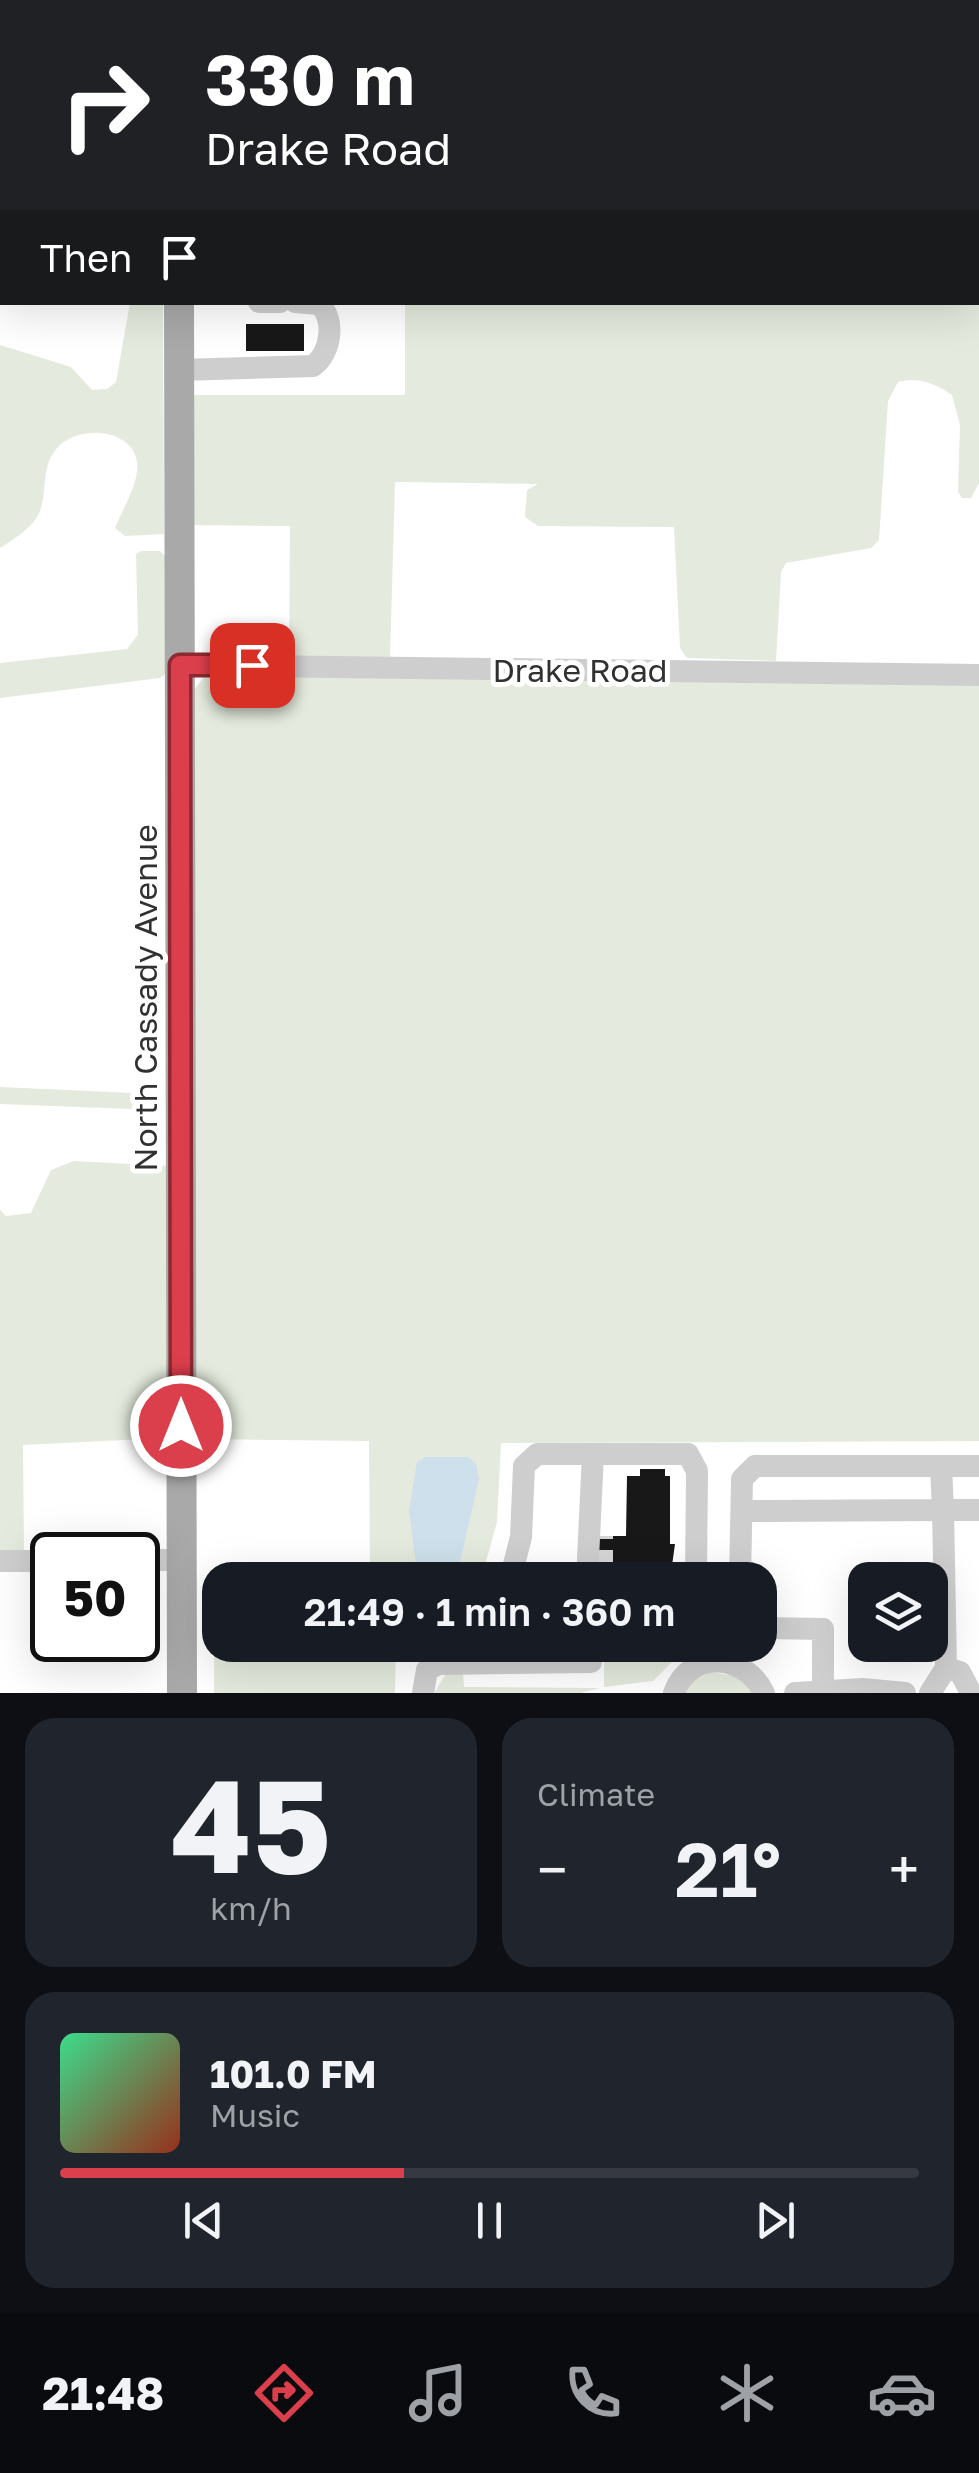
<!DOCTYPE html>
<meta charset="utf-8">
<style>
body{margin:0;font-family:"Golos Text",sans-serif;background:#20242c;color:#f1f3f6;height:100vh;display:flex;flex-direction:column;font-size:38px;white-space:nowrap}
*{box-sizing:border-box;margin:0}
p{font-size:32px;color:#9ea1a6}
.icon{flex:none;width:55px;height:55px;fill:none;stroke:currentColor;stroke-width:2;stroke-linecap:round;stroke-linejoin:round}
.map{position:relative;height:1693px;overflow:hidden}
.sheet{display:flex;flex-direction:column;gap:25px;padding:25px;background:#0d0f14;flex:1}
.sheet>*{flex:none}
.banner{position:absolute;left:0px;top:0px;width:980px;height:305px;box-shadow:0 10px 40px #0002;background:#202124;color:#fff;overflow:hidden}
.controls{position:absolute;left:848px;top:1562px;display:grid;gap:20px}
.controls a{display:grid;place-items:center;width:100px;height:100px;border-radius:20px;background:#171b24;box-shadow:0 10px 40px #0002;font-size:50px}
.speed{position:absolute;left:30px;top:1532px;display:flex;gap:20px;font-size:50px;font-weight:700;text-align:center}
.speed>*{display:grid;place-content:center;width:130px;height:130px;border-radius:50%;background:#171b24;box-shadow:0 10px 40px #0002;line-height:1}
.speed .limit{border:5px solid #111;border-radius:15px;background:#fff;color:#111}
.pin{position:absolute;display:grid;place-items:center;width:85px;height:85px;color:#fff;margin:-42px;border-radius:20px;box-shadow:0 5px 15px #0006}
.me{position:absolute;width:110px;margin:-55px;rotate:0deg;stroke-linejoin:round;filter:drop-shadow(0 0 8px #0008)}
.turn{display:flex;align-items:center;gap:35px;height:210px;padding:0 40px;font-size:45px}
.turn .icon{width:130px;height:130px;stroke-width:2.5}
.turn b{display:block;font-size:70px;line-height:85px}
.then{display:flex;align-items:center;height:95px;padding:0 40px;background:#0003;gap:20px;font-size:38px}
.big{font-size:75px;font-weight:600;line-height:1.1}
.sheet .widget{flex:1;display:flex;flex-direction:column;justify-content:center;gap:15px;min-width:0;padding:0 35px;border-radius:30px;background:#20242c}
.sheet .dial{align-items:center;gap:0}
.dial b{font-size:130px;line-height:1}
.song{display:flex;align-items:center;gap:30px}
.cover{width:120px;height:120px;border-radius:15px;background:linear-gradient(135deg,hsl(150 70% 55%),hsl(10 70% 35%))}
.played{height:10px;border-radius:5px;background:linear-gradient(90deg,#dc3f4c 40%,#363941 40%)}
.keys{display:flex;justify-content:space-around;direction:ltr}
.heat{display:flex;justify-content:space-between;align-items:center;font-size:55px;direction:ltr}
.sheet .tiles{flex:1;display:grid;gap:25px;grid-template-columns:1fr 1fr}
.widget:last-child{grid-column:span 2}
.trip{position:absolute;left:202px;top:1562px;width:575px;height:100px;border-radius:30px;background:#171b24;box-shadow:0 10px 40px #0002;font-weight:600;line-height:100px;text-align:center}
.tabs{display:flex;height:160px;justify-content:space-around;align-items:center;background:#090b0e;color:#9ea1a6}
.tabs .icon{width:70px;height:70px}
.tabs .active{color:#dc3f4c}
.tabs b{font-size:45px;color:#f1f3f6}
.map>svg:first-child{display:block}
.green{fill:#e4eadd}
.water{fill:#cee0eb}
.building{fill:#181818}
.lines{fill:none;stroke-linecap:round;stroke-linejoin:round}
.minor-tunnel{stroke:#d6d6d6;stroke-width:22;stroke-dasharray:22 11;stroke-linecap:butt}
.minor{stroke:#cecece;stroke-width:22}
.major{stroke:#a9a9a9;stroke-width:30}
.route-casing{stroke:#8f2931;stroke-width:25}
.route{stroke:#dc3f4c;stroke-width:18}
.labels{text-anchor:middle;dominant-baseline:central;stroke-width:10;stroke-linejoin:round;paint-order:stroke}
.street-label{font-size:32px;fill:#313131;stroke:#fff}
</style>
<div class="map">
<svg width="979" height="1693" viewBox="0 0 979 1693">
<rect width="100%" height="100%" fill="#fff"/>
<g class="green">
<polygon points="453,0 861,0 454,2"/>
<path d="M979,197V483L971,498H962L958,492L960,425L952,395C934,383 920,377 898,382L888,401L879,540L871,548L786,563L781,572L776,661L687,658L680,648L674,527L538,526L525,517L527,490L538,484L395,482L390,659L289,658L290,526L188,525L189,395H405V303L978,302Z"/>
<path d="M130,303H163L164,534L125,536L115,528C122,510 140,482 137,462C132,429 82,425 60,445C40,463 48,489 40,511C34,527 14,539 0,548V345L71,367L92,390L107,389L116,382Z"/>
<polygon points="141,551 160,551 166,557 167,672 160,678 0,698 0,663 127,649 138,635 136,554"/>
<polygon points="217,673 979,680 979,1441 501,1443 497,1522 481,1580 370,1580 369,1441 195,1439 194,690 204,677"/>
<polygon points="0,1087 155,1094 160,1103 158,1110 0,1104"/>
<polygon points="74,1161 170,1166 167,1430 164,1438 23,1445 24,1552 0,1552 0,1210 6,1216 31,1213 51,1170"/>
<polygon points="214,1639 220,1639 220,1645 396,1645 395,1693 214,1693"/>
<polygon points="675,1645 687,1647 653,1681 604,1687 604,1659 663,1655 666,1660 675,1653"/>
<polygon points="711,1672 739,1677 752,1693 686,1693 693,1681"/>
<polygon points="463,1673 464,1687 600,1688 580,1693 434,1693 446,1674"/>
</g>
<polygon class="water" points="425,1457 469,1457 476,1464 479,1479 456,1580 418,1580 409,1511 417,1462"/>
<g class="building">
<rect x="246" y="324" width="58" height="27"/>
<polygon points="640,1469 665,1469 665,1476 670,1476 670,1544 675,1544 670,1580 626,1580 626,1572 595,1572 595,1536 626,1536 627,1476 640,1476"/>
<polygon points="61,1640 85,1640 86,1656 61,1657"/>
</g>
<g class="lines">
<polyline class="minor-tunnel" points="602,1572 602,1536"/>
<g class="minor">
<polyline points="283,0 285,2"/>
<polyline points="312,2 313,0"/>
<polyline points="968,2 968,0"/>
<polyline points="978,83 979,84"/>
<polyline points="0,111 2,113"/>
<polyline points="259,302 280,302"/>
<path d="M180,370L313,366C331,353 336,319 319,304L295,302"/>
<polyline points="180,665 979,675"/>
<polyline points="742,1511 943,1510 941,1466"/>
<polyline points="138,1560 181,1560"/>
<polyline points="0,1561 52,1561"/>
<polyline points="510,1580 521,1537 524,1466 537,1454 688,1454 697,1471 696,1580"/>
<polyline points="587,1580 593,1454"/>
<polyline points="740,1580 742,1479 755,1466 979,1466"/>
<polyline points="760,1628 823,1629 823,1693"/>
<polyline points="946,1668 943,1510 979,1510"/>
<polyline points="423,1693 427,1670 438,1664 591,1662 592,1645"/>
<path d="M674,1693C691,1648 745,1654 764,1693"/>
<polyline points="795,1693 863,1689 905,1693"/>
<polyline points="930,1693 946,1668 960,1672 971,1693"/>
</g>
<g class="major">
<polyline points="178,0 178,2"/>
<polyline points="179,302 182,1693"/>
</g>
</g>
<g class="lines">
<defs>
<polyline id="route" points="181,1426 180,665 252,665"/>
</defs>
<use href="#route" class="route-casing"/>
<use href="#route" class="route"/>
</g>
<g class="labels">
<g class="street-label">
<text x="580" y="670">Drake Road</text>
<text transform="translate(145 998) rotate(-90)">North Cassady Avenue</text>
</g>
</g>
</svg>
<div class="controls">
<a><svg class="icon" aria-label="layers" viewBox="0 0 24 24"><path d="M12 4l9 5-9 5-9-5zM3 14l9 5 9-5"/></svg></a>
</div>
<div class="speed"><div class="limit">50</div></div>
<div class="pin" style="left:252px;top:665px;background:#d93025"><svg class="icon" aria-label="arrive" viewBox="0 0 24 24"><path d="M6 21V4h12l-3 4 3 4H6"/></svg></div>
<svg class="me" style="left:181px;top:1426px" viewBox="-20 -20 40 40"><circle r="17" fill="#dc3f4c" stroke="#fff" stroke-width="3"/><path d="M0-11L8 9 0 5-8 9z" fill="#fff"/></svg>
<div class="trip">21:49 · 1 min · 360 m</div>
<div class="banner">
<div class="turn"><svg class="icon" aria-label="right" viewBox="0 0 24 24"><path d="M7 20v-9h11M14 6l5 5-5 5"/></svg><div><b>330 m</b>Drake Road</div></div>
<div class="then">Then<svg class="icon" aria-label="arrive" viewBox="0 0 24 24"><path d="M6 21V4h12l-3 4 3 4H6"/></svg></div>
</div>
</div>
<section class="sheet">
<div class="tiles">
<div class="widget dial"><b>45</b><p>km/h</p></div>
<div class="widget"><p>Climate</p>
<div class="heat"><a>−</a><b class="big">21°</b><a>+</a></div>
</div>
<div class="widget">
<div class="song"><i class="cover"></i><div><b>101.0 FM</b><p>Music</p></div></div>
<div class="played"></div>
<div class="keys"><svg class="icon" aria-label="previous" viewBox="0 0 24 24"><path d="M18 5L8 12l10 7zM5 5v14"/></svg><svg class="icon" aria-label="pause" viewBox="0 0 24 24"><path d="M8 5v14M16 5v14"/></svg><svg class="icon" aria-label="next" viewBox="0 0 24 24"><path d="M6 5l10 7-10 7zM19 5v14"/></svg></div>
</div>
</div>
</section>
<nav class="tabs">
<b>21:48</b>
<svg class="icon active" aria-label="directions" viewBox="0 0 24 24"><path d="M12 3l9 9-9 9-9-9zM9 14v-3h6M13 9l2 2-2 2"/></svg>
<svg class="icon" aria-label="music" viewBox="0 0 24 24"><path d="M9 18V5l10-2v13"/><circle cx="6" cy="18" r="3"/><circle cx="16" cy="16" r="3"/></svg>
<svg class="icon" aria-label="phone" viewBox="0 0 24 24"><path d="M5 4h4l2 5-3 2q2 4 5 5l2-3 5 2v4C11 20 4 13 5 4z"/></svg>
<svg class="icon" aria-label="climate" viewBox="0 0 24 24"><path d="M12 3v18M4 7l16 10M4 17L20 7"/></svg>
<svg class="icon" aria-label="car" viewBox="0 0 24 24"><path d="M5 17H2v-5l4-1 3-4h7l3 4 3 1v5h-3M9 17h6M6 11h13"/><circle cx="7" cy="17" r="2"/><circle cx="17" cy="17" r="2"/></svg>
</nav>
